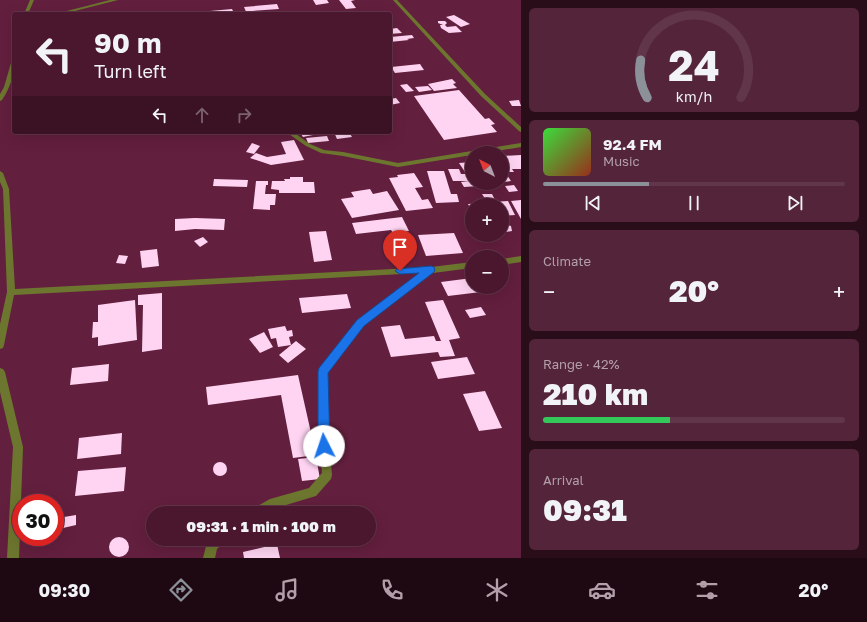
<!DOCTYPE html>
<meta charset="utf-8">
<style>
body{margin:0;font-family:"Golos Text",sans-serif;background:#54243a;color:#f1f3f6;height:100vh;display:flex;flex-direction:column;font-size:15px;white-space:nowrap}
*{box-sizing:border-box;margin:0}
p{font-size:13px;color:#b29faa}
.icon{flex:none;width:22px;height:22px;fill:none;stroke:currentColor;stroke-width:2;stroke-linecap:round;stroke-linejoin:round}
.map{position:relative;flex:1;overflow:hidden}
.sheet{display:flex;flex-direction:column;gap:8px;padding:8px;background:#290d19;width:346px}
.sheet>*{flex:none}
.top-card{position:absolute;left:12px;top:12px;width:380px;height:122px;border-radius:4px;box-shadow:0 4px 16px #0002,0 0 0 1px #61364a;background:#4a172e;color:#f1f3f6;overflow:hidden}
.needle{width:26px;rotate:318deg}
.fabs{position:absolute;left:465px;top:146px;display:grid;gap:8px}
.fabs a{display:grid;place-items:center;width:44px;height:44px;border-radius:50%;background:#4a172e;box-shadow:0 4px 16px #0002,0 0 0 1px #61364a;font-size:20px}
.speed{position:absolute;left:12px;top:494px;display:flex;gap:8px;font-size:20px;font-weight:700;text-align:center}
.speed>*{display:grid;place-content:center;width:52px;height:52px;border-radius:50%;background:#4a172e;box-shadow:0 4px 16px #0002,0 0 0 1px #61364a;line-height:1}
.speed .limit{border:6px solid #d22;background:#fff;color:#111}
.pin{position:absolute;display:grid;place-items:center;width:34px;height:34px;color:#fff;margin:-41px -17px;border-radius:50% 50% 50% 0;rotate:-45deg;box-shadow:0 0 4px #0007}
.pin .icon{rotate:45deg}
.me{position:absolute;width:44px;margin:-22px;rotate:356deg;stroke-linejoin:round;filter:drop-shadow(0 0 3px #0008)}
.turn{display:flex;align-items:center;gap:14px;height:84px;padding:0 16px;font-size:18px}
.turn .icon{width:52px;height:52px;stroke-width:2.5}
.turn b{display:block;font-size:28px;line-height:34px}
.lanes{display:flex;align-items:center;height:38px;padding:0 16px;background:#0003;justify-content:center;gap:20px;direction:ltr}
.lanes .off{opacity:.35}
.big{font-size:30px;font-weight:800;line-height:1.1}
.sheet .card{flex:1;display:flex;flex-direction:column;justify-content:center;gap:6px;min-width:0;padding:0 14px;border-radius:6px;background:#54243a}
.sheet .dial{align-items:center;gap:0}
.dial svg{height:104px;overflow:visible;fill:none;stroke:#61364a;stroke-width:7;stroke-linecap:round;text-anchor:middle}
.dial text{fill:#f1f3f6;stroke:none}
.song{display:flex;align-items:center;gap:12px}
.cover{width:48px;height:48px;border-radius:6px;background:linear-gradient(135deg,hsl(120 70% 55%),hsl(10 70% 35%))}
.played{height:4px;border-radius:2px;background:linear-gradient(90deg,#8c9099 35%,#61364a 35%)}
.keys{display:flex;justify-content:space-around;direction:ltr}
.heat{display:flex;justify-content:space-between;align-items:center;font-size:22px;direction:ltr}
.charge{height:6px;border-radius:3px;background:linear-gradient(90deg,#34c759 42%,#61364a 0)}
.trip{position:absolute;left:146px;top:506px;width:230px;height:40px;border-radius:20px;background:#4a172e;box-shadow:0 4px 16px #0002,0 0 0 1px #61364a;font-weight:800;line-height:40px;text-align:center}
.dock{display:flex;height:64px;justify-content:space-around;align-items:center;background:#1e0912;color:#b29faa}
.dock .icon{width:28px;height:28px}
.dock .current{color:#8c9099}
.dock b{font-size:18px;color:#f1f3f6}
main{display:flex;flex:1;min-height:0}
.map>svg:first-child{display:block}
.building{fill:#fed4f2}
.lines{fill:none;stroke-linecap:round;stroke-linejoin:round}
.minor{fill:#6d762f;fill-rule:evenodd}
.route{fill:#1a73e8;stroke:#114b97}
</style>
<main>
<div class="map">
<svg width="521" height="558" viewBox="0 0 521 558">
<rect width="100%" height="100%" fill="#631f3e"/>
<g class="building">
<polygon points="313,0 327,0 329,3 316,5"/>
<polygon points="339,0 355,0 351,1 356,8 346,9"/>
<polygon points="277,4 279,9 252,11 253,14 247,14 244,7"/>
<polygon points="232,9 234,13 200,14 199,12"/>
<polygon points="454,15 470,24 461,27 446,17"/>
<polygon points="438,21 445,21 447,23 445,25 447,27 456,26 462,32 449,33 441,28 440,25 443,25 438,23"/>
<polygon points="397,28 402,33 390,34 390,29"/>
<polygon points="412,35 414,38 407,39 409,40 390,42 390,37"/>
<polygon points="420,64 424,70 395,73 391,67"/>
<polygon points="452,79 456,83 453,84 457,88 434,91 428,84"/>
<polygon points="407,84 414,91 406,92 400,85"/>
<polygon points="428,86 432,90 419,92 415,87"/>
<polygon points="459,90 485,119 489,118 495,124 491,125 497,132 444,140 414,96"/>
<polygon points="396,98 400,103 390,105 390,99"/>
<polygon points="519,100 521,106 512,106 509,101"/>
<polygon points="300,132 311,132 313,135 303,137"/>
<polygon points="334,132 349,132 352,137 337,139"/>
<polygon points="327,136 329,141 308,143 306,138"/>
<polygon points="294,140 304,160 271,165 250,158 256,153 267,157 286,154 281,142"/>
<polygon points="252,143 260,146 254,154 246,152"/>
<polygon points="521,155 521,169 512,169 514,172 503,172 502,169 502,156"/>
<polygon points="472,162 472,171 465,172 459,163"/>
<polygon points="448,169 459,169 461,174 466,174 468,181 453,181"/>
<polygon points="427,171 444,171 451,194 457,194 459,202 436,203"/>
<polygon points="414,173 423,187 415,188 422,200 428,199 433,208 406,211 389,178 398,177 397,175"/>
<polygon points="502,175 507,175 511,181 504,182"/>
<polygon points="290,177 303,177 303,182 314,182 315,193 279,193 279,190 271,189 272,181 285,181 284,179 290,179"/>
<polygon points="214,179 248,180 247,187 213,186"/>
<polygon points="256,181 268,181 268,185 266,185 265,194 276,194 275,205 270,205 270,210 253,209"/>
<polygon points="469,181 472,181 472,183 477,183 479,186 464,187 461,182"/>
<polygon points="514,185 518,191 509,192 505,186"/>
<polygon points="370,189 373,194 387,191 399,210 352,218 341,199 354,197 351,192"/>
<polygon points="482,194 492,194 495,200 486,200"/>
<polygon points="521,200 521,219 511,201"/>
<polygon points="508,201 515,215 502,216 502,205 494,205 492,202"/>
<polygon points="489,203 490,205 472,205 472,211 468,204"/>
<polygon points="402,217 409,231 393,233 391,230 356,234 352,223"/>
<polygon points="195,218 225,219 224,230 195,229 175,231 175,219"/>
<polygon points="502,224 511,226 512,231 506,232 502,231"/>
<polygon points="326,231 332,260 314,262 309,232"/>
<polygon points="454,233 463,253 426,256 418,235"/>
<polygon points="203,237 208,242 200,247 194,241"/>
<polygon points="401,239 411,247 396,256 386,247"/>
<polygon points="157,249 159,266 142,268 140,251"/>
<polygon points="119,255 128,256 125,264 116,263"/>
<polygon points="472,278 472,287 479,287 481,292 448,296 441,282"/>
<polygon points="162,293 162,349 142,352 143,305 138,305 138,295"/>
<polygon points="347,294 351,308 302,313 299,298"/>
<polygon points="135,300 137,340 98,346 98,337 92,338 93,322 98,322 98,305"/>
<polygon points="443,300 460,338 449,340 455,356 440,357 438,352 391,357 381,327 400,325 405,339 434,336 436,341 441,341 425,302"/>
<polygon points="481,307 486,315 470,318 465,310"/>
<polygon points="285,326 287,331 292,330 293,336 289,337 291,345 278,347 276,338 271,339 268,329"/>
<polygon points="264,332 273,347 260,353 249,339"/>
<polygon points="296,341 306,349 288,363 279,355"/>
<polygon points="467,357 475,374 438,379 431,362"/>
<polygon points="109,364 108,381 70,385 72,368"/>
<polygon points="298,375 316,455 293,458 281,395 208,405 206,387"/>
<polygon points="485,391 502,428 479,431 463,394"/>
<polygon points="122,433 121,454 77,459 79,438"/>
<polygon points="316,457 320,479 302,481 298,459"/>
<circle cx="220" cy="469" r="7"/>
<polygon points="126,467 124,491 75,496 78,471"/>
<polygon points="76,515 76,525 63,528 64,517"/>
<circle cx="119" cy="547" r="10"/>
<polygon points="277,544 280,558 244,558 243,552"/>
</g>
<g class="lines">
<g class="minor">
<polygon points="30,0 34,0 28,14 24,14"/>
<polygon points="110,0 118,0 63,14 55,14"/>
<polygon points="393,0 397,0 485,94 521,127 521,132 519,131 481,96"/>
<path d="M14,61C14,76 10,88 2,100L0,101V94L4,87L11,63Z"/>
<polygon points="286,132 293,132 310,144 324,150 343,152 398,163 521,143 521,147 485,153 472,153 472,155 398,167 343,156 321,153 306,146"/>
<polygon points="0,171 3,173 9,189 15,289 431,267 472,262 472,268 433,273 363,325 328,372 328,431 332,475 331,479 316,496 276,508 267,513 251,513 252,509 270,499 309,488 322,473 318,431 318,371 320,368 357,321 421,273 14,295 4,345 3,348 0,349 0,324 7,292 3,189 0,182"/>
<polygon points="521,256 521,262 502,265 502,259"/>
<polygon points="0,368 3,369 5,372 23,447 19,558 7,558 13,447 0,392"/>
<polygon points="211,539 225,539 223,543 217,549 215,558 203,558 206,546"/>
</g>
</g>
<polygon class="route" points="431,266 434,267 435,270 434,272 364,326 328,373 330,446 328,450 324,451 320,450 318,446 318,372 319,368 357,320 419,273 400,274 395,271 397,269"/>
</svg>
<div class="fabs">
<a><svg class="needle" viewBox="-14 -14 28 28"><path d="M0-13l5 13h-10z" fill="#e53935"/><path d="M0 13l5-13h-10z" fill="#b29faa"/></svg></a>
<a>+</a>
<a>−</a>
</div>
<div class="speed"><div class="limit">30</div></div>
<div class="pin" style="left:400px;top:271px;background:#d93025"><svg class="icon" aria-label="arrive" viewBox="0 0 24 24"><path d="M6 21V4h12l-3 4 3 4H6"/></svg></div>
<svg class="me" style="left:324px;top:446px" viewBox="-20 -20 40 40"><circle r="19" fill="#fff"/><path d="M0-13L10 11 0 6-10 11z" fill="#1a73e8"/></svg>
<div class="trip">09:31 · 1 min · 100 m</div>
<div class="top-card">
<div class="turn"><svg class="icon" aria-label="left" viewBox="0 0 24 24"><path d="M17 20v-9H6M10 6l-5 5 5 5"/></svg><div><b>90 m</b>Turn left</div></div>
<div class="lanes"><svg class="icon" aria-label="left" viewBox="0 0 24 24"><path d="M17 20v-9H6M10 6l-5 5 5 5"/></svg><svg class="icon off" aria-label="ahead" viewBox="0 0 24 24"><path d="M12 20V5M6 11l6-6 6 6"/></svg><svg class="icon off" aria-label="right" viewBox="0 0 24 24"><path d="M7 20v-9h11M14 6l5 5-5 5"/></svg></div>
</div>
</div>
<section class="sheet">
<div class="card dial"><svg viewBox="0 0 100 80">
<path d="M14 69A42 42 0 1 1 86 69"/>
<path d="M14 69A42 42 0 0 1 9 40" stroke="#8c9099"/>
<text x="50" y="56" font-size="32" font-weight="700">24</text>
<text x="50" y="72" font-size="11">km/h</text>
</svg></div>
<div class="card">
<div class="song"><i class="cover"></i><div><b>92.4 FM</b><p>Music</p></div></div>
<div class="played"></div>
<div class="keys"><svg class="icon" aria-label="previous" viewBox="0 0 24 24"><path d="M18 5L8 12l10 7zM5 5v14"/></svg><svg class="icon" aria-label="pause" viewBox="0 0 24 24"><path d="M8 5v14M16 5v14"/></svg><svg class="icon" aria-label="next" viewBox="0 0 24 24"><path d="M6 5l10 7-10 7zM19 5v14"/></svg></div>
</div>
<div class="card"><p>Climate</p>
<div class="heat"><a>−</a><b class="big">20°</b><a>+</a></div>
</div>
<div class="card"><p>Range · 42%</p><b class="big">210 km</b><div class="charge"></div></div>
<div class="card"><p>Arrival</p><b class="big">09:31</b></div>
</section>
</main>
<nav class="dock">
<b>09:30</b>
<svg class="icon current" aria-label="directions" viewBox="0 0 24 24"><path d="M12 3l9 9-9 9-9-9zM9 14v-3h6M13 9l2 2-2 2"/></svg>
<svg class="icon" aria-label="music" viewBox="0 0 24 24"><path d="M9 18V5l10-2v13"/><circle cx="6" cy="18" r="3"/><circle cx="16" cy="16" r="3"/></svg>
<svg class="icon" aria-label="phone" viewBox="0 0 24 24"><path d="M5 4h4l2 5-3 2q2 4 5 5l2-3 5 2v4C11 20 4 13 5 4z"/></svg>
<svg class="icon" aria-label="climate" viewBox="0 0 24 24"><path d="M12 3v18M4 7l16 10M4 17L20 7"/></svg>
<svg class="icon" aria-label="car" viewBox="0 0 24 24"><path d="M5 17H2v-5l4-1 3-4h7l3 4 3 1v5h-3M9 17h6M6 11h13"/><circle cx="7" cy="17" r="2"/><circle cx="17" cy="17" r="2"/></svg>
<svg class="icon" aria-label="filters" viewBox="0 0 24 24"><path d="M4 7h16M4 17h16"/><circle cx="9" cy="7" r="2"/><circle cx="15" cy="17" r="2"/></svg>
<b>20°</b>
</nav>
